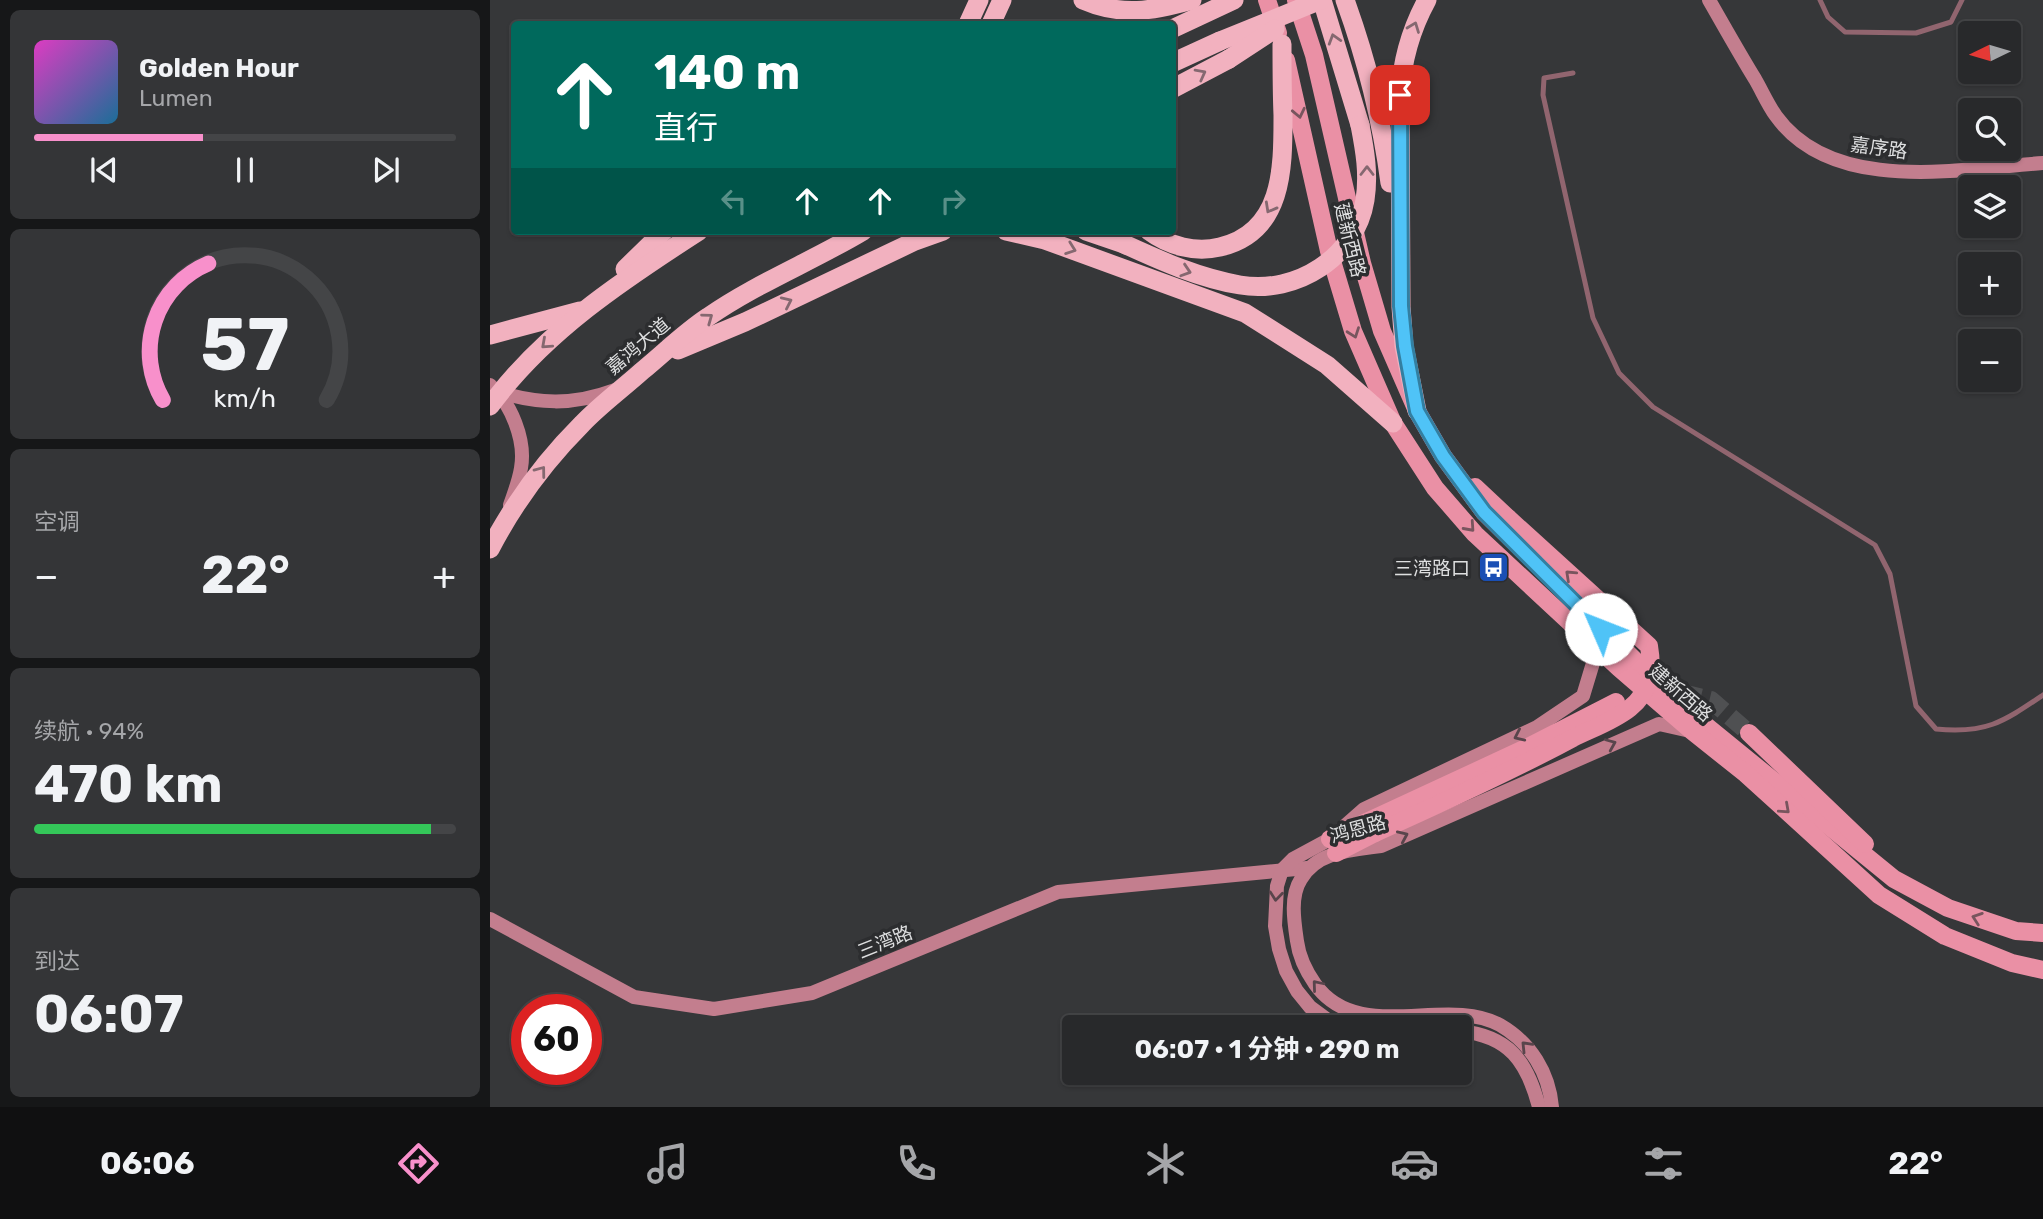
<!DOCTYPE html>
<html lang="zh">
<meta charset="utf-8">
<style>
body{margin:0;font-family:Rubik,"Noto Sans SC",sans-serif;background:#343537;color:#f1f3f6;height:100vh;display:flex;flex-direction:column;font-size:26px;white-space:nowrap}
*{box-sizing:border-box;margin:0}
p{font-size:23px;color:#a5a6a9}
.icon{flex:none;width:38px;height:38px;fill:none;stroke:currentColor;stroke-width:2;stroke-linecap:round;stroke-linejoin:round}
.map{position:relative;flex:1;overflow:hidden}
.sheet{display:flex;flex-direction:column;gap:10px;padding:10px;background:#161718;width:490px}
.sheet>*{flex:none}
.hud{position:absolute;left:21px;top:21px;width:665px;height:214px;border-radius:7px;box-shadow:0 2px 5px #0004,0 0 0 2px #444547;background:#00695c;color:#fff;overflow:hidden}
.needle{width:46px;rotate:265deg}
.buttons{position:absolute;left:1468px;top:21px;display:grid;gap:14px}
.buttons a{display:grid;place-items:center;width:63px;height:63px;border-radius:7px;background:#28292b;box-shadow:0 2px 5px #0004,0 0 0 2px #444547;font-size:35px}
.speed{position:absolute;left:21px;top:994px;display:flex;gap:14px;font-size:35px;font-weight:700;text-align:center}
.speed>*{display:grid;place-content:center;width:91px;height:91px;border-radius:50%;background:#28292b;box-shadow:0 2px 5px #0004,0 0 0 2px #444547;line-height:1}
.speed .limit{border:10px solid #d22;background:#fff;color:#111}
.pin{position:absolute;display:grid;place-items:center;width:60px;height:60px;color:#fff;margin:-30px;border-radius:14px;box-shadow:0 4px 10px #0006}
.me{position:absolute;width:77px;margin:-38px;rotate:314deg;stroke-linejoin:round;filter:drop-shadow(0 0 5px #0008)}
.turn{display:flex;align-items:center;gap:24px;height:147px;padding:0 28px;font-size:32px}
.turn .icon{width:91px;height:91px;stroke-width:2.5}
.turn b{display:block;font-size:49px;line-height:60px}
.lanes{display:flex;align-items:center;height:66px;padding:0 28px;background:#0003;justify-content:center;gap:35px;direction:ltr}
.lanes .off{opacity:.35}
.big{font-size:52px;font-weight:700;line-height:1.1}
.sheet .card{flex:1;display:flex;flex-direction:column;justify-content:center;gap:10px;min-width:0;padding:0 24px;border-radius:10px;background:#343537}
.sheet .dial{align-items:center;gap:0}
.dial svg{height:182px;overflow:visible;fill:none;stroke:#444547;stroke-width:7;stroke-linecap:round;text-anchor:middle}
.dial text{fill:#f1f3f6;stroke:none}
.song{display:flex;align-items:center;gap:21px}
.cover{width:84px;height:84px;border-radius:10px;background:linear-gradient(135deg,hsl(310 70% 55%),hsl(200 70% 35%))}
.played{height:7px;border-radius:4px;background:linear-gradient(90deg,#f890cb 40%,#444547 40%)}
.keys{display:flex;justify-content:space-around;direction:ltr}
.heat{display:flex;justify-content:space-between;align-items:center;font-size:38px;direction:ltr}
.charge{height:10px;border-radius:5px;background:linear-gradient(90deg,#34c759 94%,#444547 0)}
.trip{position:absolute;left:572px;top:1015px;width:410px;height:70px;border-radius:7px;background:#28292b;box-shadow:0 2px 5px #0004,0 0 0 2px #444547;font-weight:700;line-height:70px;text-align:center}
.menu{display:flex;height:112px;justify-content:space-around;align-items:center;background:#101011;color:#a5a6a9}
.menu .icon{width:49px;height:49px}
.menu .current{color:#f890cb}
.menu b{font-size:32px;color:#f1f3f6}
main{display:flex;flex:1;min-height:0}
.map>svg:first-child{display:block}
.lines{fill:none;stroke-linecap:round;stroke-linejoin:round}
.primary-tunnel{stroke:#4f5052;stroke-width:18;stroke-dasharray:18 9;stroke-linecap:butt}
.lane{stroke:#91656f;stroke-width:5}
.secondary{stroke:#c37e8e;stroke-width:14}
.primary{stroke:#ea90a5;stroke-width:18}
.highway{stroke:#f2b1bf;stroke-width:19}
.primary-bridge{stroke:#ea90a5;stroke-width:18}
.highway-bridge{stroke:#f2b1bf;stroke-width:19}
.oneway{stroke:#856870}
.oneway2{stroke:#78555e}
.oneway3{stroke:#59454c}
.route-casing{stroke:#337fa1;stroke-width:18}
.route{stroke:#4fc3f7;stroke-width:12}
.labels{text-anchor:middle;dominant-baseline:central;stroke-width:7;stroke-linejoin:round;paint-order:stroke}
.street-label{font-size:19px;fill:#dedfe0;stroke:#2c2d2f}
.poi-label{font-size:19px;fill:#dedfe0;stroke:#2c2d2f;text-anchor:end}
</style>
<main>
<section class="sheet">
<div class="card">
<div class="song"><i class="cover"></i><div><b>Golden Hour</b><p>Lumen</p></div></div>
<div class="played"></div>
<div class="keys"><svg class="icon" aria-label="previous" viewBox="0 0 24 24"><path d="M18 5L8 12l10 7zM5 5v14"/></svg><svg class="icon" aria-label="pause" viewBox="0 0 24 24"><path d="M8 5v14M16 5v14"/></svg><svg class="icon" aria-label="next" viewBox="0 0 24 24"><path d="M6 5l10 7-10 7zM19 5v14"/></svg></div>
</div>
<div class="card dial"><svg viewBox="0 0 100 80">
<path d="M14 69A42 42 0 1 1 86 69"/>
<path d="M14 69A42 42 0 0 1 34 9" stroke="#f890cb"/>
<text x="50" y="56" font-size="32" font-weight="700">57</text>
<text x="50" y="72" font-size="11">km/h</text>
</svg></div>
<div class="card"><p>空调</p>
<div class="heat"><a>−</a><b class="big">22°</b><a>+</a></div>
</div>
<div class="card"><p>续航 · 94%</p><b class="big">470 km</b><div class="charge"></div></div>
<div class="card"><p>到达</p><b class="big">06:07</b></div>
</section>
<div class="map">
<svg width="1553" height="1107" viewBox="0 0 1553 1107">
<rect width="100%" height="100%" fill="#363739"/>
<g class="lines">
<polyline class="primary-tunnel" points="1167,695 1184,691 1221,700 1259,733"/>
<g class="lane">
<polyline points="1330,0 1338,17 1355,32 1426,33 1461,22 1472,0"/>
<path d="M1083,73L1054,78L1053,95L1103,318L1129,373L1163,407L1385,545L1400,574L1426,706L1446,729C1496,734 1513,722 1553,695"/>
</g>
<g class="secondary">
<path d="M1219,0C1234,26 1249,53 1265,79C1272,91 1278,105 1286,116C1343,195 1470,169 1553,163"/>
<path d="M0,385C21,403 36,440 31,468C29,481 24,493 20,505"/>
<path d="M5,391C48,404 82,406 125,390"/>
<polyline points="0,919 144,997 224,1009 322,993 568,892 817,868"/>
<polyline points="856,1027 839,1021 820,1007 807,991 796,971 789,949 785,926 787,886 792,870 803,859 840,839 874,809 1047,727 1093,696 1103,663 1093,634"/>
<path d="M970,1031C1019,1036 1037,1061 1049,1107"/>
<path d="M1062,1107C1059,1073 1041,1043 1010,1025C956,995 868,1045 825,984C816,971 809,957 807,941C804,921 800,896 811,879C827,851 862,850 891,846L1169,724L1200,731"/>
</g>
<g class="primary">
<polyline points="777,0 788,33"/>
<polyline points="806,0 824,55 872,263 892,331 927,411 953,456 994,512 1188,703 1404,879 1458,908 1526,931 1553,933"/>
<polyline points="796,60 839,251 863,331 903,423 945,488 985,534 1129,668 1202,731 1256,774 1389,895 1455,936 1522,963 1553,970"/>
<polyline points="985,487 1018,518"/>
<polyline points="1259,733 1375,844"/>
<polyline points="840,839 1034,749 1126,702"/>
<polyline points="846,853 885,833"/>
</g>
<g class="highway">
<path d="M593,0C632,17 662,11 702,0"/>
<polyline points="832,0 870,125"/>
<path d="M855,0C876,58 892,122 900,183"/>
<polyline points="478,24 489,0"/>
<polyline points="501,24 512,0"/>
<polyline points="682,29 744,0"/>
<polyline points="682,63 730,41"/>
<polyline points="682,89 739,59"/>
<polyline points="516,231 555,240 755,313 837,365 903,423"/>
<polyline points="596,231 634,244"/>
<path d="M659,231C679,246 705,253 730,247C794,232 793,167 793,115C792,91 792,68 792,44"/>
<polyline points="135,269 174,231"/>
<polyline points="0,335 90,311"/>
<polyline points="188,350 255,322 425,241 453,231"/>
<path d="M0,406C54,332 133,280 209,231"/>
<path d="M927,411L914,346L911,307L910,95C912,60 920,31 937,0"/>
<path d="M0,549C24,503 55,461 92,424C110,405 132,389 152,371C174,353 195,332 218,317C267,283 323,261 373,231"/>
</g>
<path class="primary-bridge" d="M885,833C952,803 1018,773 1083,738C1101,729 1124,721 1140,708C1161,691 1163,670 1159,646L1018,518"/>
<g class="highway-bridge">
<polyline points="730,41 831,0"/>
<polyline points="739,59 785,29"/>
<path d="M634,244C671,261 709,278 750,285C806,295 866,257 875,200C879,174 875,151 870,125"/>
</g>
</g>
<defs><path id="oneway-chevron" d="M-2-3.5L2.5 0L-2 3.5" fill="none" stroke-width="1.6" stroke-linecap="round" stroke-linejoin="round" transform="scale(1.75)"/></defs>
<g class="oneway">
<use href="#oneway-chevron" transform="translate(924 27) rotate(-69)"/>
<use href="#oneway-chevron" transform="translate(844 39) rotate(-107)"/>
<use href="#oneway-chevron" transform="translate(711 74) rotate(-28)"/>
<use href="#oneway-chevron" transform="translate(877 171) rotate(-90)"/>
<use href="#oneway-chevron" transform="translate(780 208) rotate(119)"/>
<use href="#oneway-chevron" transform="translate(581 249) rotate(20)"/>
<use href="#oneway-chevron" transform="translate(696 271) rotate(18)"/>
<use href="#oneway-chevron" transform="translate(297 302) rotate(-25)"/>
<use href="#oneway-chevron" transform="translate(218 318) rotate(-36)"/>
<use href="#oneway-chevron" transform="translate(56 344) rotate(138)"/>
<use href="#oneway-chevron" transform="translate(51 471) rotate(-53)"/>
</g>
<g class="oneway2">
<use href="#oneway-chevron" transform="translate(809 113) rotate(78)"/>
<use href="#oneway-chevron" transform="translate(864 333) rotate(70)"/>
<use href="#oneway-chevron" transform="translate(980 527) rotate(48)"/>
<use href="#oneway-chevron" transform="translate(1080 575) rotate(-137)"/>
<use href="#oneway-chevron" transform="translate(1295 809) rotate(42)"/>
<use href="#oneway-chevron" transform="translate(1487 918) rotate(-161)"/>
</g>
<g class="oneway3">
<use href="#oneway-chevron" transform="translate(1029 736) rotate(155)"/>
<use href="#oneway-chevron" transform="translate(1121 744) rotate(-23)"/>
<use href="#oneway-chevron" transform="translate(913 836) rotate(-24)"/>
<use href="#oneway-chevron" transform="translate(786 896) rotate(96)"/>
<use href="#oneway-chevron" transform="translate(827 985) rotate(-130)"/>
<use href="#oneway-chevron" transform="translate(1036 1046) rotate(-134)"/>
</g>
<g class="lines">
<defs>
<polyline id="route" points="910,95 911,306 915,346 927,411 953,456 994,512 1111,629"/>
</defs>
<use href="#route" class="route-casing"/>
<use href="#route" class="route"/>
</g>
<defs>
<symbol id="bus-square" viewBox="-11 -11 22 22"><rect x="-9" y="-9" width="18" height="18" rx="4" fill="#1a4fb4" stroke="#2c2d2f"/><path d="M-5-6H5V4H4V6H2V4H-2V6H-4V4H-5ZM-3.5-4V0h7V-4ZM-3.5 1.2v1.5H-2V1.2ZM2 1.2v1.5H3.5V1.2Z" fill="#fff"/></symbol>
</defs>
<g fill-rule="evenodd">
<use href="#bus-square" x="986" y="550" width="35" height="35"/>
</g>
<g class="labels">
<g class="street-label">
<text transform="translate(1389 148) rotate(8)">嘉序路</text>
<text transform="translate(860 240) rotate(76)">建新西路</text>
<text transform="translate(148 346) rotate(-40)">嘉鸿大道</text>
<text transform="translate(1191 693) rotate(41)">建新西路</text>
<text transform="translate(868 829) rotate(-15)">鸿恩路</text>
<text transform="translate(395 942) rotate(-22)">三湾路</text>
</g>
<g class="poi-label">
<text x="980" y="568">三湾路口</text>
</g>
</g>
</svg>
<div class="buttons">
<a><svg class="needle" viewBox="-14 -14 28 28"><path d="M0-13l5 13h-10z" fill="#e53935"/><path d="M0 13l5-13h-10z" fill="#a5a6a9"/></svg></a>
<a><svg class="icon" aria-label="search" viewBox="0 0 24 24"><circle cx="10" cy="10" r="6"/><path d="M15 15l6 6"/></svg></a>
<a><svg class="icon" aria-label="layers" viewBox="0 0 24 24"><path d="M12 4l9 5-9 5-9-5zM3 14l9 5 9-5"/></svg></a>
<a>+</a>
<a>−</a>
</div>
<div class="speed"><div class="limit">60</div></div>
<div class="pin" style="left:910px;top:95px;background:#d93025"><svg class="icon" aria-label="arrive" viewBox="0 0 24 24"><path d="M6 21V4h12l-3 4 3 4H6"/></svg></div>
<svg class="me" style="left:1111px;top:629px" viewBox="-20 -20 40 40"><circle r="19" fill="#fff"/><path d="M0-13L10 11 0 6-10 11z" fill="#4fc3f7"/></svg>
<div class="trip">06:07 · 1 分钟 · 290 m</div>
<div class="hud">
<div class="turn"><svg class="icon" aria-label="ahead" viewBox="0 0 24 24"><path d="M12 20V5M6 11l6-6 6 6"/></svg><div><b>140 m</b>直行</div></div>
<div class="lanes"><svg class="icon off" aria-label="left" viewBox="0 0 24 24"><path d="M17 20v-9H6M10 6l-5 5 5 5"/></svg><svg class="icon" aria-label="ahead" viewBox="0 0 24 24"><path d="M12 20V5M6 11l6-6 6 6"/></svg><svg class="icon" aria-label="ahead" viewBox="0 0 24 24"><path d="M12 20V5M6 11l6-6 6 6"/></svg><svg class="icon off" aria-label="right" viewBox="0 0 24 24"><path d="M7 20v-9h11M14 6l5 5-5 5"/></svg></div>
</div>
</div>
</main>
<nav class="menu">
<b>06:06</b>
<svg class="icon current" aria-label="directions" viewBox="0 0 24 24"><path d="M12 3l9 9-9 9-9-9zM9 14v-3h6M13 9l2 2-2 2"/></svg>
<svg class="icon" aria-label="music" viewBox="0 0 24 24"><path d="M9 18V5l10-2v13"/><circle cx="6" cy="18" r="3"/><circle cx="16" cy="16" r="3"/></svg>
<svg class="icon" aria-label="phone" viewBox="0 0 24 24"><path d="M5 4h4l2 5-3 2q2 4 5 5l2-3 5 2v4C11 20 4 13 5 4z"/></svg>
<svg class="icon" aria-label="climate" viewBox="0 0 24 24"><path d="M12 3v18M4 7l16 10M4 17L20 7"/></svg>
<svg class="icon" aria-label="car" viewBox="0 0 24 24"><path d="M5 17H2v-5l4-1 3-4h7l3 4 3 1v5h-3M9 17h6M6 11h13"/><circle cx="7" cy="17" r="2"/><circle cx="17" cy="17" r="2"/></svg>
<svg class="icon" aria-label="filters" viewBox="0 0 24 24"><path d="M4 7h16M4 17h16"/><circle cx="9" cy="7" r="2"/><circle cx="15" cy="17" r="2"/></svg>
<b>22°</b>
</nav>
